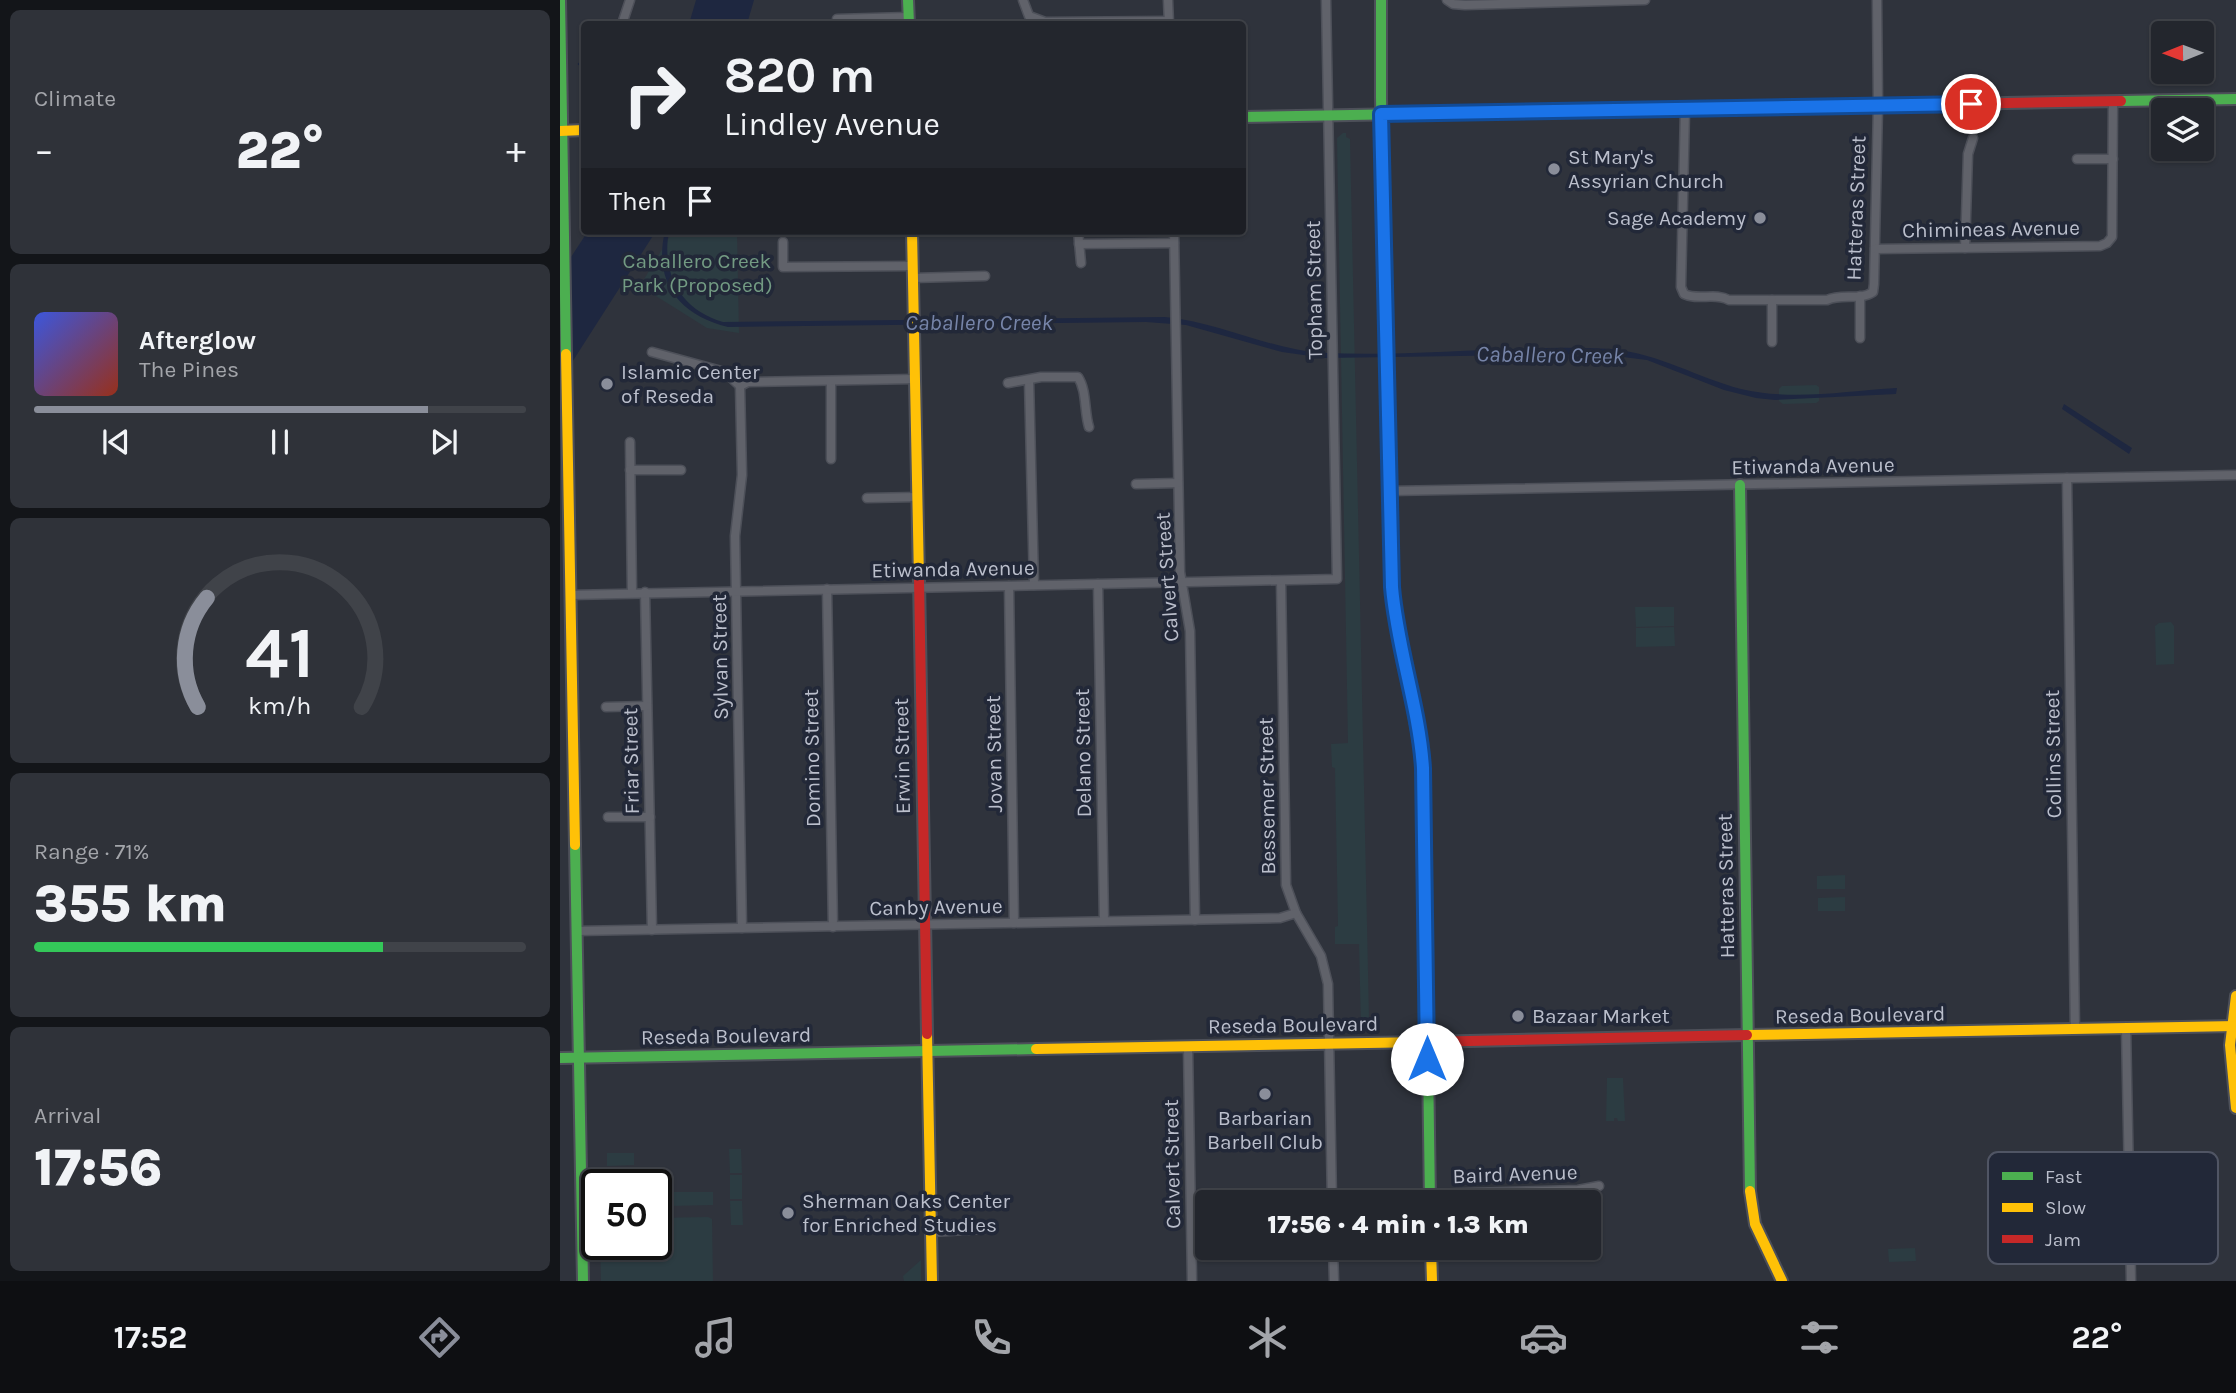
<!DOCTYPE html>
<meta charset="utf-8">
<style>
body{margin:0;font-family:Karla,sans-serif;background:#2f3239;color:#f1f3f6;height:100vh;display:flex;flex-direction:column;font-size:26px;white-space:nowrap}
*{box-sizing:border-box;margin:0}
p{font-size:23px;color:#a3a5aa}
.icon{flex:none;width:38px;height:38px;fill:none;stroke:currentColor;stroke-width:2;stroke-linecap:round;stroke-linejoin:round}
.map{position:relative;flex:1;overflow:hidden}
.side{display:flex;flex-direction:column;gap:10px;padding:10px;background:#131519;width:560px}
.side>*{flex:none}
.guide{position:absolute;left:21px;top:21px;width:665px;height:214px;border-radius:7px;box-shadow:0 2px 5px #0004,0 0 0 2px #404349;background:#23262d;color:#f1f3f6;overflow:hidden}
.needle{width:46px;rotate:269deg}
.fabs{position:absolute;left:1591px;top:21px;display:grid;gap:14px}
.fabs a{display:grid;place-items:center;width:63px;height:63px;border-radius:7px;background:#23262d;box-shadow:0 2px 5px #0004,0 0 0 2px #404349;font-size:35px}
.speed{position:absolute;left:21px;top:1169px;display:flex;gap:14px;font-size:35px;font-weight:700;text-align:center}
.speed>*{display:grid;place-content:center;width:91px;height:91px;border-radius:50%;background:#23262d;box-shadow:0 2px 5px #0004,0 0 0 2px #404349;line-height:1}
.speed .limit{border:4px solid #111;border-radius:10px;background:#fff;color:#111}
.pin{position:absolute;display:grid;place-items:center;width:60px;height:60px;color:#fff;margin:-30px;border:4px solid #fff;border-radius:50%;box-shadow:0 2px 7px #0007}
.me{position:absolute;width:77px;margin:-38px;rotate:0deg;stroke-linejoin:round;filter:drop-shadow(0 0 5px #0008)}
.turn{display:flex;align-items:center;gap:24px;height:147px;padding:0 28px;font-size:32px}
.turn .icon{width:91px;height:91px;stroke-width:2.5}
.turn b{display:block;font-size:49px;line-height:60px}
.then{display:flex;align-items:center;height:66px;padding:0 28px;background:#0003;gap:14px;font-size:26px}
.big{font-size:52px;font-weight:800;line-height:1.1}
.side .widget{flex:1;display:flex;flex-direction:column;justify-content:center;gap:10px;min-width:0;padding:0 24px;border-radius:10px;background:#2f3239}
.side .dial{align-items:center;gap:0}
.dial svg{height:182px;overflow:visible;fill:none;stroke:#404349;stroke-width:7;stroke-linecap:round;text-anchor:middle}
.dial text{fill:#f1f3f6;stroke:none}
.song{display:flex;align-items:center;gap:21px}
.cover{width:84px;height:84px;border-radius:10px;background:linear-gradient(135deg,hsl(230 70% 55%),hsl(10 70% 35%))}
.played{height:7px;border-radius:4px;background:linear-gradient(90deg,#8a8e9a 80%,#404349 80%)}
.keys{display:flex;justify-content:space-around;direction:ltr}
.heat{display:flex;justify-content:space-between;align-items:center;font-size:38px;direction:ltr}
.charge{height:10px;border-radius:5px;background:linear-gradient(90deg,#34c759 71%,#404349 0)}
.trip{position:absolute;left:635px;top:1190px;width:406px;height:70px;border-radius:7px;background:#23262d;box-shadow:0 2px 5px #0004,0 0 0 2px #404349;font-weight:800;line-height:70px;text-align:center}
.dock{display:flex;height:112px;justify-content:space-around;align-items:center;background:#0e0f12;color:#a3a5aa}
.dock .icon{width:49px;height:49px}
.dock .on{color:#8a8e9a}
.dock b{font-size:32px;color:#f1f3f6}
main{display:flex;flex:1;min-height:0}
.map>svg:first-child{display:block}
.green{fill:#2c3c42}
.water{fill:#1e2740}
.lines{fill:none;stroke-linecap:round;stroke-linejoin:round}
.stream{stroke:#1e2740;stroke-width:2.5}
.street-casing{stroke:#4d5059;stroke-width:11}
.fast-casing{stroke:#4d5059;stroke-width:14}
.slow-casing{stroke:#4d5059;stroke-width:14}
.jam-casing{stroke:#4d5059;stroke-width:14}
.street{stroke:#60626a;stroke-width:8}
.fast{stroke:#4caf50;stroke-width:10}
.slow{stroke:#ffc107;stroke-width:10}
.jam{stroke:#c62828;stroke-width:10}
.route-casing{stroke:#114b97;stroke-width:18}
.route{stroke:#1a73e8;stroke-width:12}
.poi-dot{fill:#8a8e9a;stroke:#222838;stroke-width:2.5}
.labels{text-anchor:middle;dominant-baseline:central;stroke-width:7;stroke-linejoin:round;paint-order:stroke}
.poi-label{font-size:21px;fill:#bbbfcc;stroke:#222838;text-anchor:start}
.street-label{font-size:21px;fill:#bbbfcc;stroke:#222838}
.park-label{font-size:21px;fill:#739b83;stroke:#222838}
.water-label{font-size:23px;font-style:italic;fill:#7684a8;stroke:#222838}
.key{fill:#222838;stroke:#505564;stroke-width:2}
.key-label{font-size:19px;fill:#bbbfcc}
</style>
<main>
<section class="side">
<div class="widget"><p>Climate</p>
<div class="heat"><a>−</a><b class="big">22°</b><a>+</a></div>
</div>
<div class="widget">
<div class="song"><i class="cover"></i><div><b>Afterglow</b><p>The Pines</p></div></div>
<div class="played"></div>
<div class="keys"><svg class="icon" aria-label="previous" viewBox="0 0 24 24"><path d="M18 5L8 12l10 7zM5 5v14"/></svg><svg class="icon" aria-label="pause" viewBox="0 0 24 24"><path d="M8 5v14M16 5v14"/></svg><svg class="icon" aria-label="next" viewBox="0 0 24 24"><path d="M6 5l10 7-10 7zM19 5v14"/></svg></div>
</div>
<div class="widget dial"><svg viewBox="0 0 100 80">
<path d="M14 69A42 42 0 1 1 86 69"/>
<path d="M14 69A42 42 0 0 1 18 21" stroke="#8a8e9a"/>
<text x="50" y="56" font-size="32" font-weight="700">41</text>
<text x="50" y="72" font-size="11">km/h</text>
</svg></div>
<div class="widget"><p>Range · 71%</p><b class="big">355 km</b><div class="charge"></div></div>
<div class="widget"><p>Arrival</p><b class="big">17:56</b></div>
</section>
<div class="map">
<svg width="1676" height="1281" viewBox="0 0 1676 1281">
<rect width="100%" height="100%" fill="#2f333c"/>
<g class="green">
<polygon points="783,133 786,133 786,137 790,139 809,1018 801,1026 799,944 775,944 775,927 778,926 775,768 772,767 771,744 788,743 777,138"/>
<polygon points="113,231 177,231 179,333 147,328 80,286"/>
<polygon points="1256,385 1259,387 1259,401 1256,403 1223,404 1219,401 1219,389 1222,386"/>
<polygon points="1114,607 1114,626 1076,627 1075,607"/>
<polygon points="1611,622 1614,626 1614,664 1596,665 1595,626 1599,623"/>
<polygon points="1114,627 1115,646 1076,647 1076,628"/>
<polygon points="1285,875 1285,889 1257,889 1257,876"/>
<polygon points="1285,897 1285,911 1258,911 1258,898"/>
<polygon points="1047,1078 1063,1078 1065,1121 1058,1121 1057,1118 1054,1118 1054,1121 1046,1121"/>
<polygon points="169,1149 181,1149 182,1173 170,1173"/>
<polygon points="47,1153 74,1153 74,1165 47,1166"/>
<polygon points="74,1174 74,1185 47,1185 47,1175"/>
<rect x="170" y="1175" width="12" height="24"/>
<polygon points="109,1192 153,1192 153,1205 110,1206"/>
<polygon points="170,1201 182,1201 183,1225 171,1225"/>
<polygon points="148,1217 152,1219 153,1281 41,1281 40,1244 96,1244 96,1218"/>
<polygon points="1355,1248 1356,1261 1329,1262 1328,1249"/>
<polygon points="361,1260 361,1281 344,1281 343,1276"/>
</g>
<g class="water">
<polygon points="136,0 194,0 187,24 129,24"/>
<polygon points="28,231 96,231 0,381 0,274"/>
<path d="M105,231H109C101,274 121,310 163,322L605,317C660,322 710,350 765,353C861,357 957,344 1052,349C1100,354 1136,377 1181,389C1232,401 1286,391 1337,388L1336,394L1215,400L1196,398L1164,390L1087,360L1039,354L765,358L722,352L626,325L586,322L168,327C119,315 93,282 105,231Z"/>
<polygon points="1504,404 1572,448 1569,454 1502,409"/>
</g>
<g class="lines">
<polyline class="stream" points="19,64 24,63"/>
<defs>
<g id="street">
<polyline points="463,0 469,16 485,22 609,21"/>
<polyline points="608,0 609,24"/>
<polyline points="887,0 893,4 905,5 1085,0"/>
<polyline points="277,19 348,17"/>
<polyline points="62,24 70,0"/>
<path d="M1125,110L1121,287L1124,294C1138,301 1155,292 1169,300H1267C1281,293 1300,301 1313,292L1314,284L1318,106L1317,0"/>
<polyline points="1517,159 1553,159"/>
<polyline points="518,231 521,263"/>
<polyline points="614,231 620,572 630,631 635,920"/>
<polyline points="223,242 223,267 352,266"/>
<polyline points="519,244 614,243"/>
<polyline points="1405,248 1408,154 1413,138"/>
<polyline points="1315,249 1540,246 1547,243 1552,237 1553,101"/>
<polyline points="353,278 425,276"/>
<polyline points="1300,338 1300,296"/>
<polyline points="1212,342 1212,300"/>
<polyline points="92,352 165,372 180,386"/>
<polyline points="469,380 474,585"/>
<polyline points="271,381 271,459"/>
<path d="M448,383L481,377H518C527,391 524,411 529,427"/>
<polyline points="180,386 182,475 175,536 182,928"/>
<polyline points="180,386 188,382 354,379"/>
<polyline points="70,442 72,593"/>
<polyline points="70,470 121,470"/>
<polyline points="1507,478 1515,1030"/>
<polyline points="576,484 618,483"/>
<polyline points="830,491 1676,475"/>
<polyline points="307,498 357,497"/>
<polyline points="721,581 726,885 736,913 761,956 768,984 772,1202"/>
<polyline points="538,584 544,921"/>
<polyline points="449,586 454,923"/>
<polyline points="267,589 273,927"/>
<polyline points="85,592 92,930"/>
<polyline points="10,595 777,579 766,0"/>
<polyline points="46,707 87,706"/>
<polyline points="48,817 90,817"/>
<polyline points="17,931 720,918 736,913"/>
<polyline points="1566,1028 1571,1281"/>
<polyline points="628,1047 632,1281"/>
<polyline points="870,1194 1018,1190 1039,1186"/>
<polyline points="371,1232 424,1229"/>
<polyline points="773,1248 774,1281"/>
</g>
<g id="fast">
<polyline points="0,0 6,354"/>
<polyline points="348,0 349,24"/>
<polyline points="821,0 821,98 830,508"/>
<polyline points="1561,101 1676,99"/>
<polyline points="682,117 1222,107"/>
<polyline points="1180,485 1190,1191"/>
<polyline points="15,845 23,1281"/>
<polyline points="865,847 870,1202"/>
<polyline points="0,1058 476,1049"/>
</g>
<g id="slow">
<polyline points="0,131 24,130"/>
<polyline points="352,231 359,579"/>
<polyline points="6,354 15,845"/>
<polyline points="830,508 832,587 861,754 865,847"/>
<polyline points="1676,996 1670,1045 1676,1108"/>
<polyline points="367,1034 372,1281"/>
<polyline points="1187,1035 1676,1026"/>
<polyline points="476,1049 864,1042"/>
<polyline points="1190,1191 1195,1224 1222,1281"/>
<polyline points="871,1248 872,1281"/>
</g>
<g id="jam">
<polyline points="1222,107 1561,101"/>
<polyline points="359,579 367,1034"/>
<polyline points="864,1042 1187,1035"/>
</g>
</defs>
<use href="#street" class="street-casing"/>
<use href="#fast" class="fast-casing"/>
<use href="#slow" class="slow-casing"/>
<use href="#jam" class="jam-casing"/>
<use href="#street" class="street"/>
<use href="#fast" class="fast"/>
<use href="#slow" class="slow"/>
<use href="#jam" class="jam"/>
</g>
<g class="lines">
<defs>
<path id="route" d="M867,1059L863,768C859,707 837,648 832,587L821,114L1411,104"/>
</defs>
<use href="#route" class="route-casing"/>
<use href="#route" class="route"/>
</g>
<g class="poi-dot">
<circle cx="994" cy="169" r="7"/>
<circle cx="1200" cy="218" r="7"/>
<circle cx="47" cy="384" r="7"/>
<circle cx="958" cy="1016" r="7"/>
<circle cx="705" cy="1094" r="7"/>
<circle cx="228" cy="1213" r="7"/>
</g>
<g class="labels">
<g class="poi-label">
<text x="1008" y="157">St Mary's<tspan x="1008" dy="24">Assyrian Church</tspan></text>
<text x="1186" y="218" text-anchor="end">Sage Academy</text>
<text x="61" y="372">Islamic Center<tspan x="61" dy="24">of Reseda</tspan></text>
<text x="972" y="1016">Bazaar Market</text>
<text x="705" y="1118" text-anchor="middle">Barbarian<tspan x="705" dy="24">Barbell Club</tspan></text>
<text x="242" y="1201">Sherman Oaks Center<tspan x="242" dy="24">for Enriched Studies</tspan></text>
</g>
<g class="street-label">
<text transform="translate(1296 208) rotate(-88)">Hatteras Street</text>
<text transform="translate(1431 229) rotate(-1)">Chimineas Avenue</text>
<text transform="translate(754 290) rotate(-91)">Topham Street</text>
<text transform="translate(1253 466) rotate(-1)">Etiwanda Avenue</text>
<text transform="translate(393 569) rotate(-1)">Etiwanda Avenue</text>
<text transform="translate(607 577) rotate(-94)">Calvert Street</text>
<text transform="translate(160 657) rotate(-91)">Sylvan Street</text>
<text transform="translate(523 753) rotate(-91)">Delano Street</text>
<text transform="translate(434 754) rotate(-91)">Jovan Street</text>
<text transform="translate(1493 754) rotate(-91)">Collins Street</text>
<text transform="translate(342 756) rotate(-91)">Erwin Street</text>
<text transform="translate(252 758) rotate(-91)">Domino Street</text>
<text transform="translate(71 761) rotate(-91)">Friar Street</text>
<text transform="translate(707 796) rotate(-91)">Bessemer Street</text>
<text transform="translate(1166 886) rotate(-91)">Hatteras Street</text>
<text transform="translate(376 907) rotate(-1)">Canby Avenue</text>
<text transform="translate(1300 1015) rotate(-1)">Reseda Boulevard</text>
<text transform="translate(733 1025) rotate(-1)">Reseda Boulevard</text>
<text transform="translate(166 1036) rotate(-1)">Reseda Boulevard</text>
<text transform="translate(612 1164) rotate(-91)">Calvert Street</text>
<text transform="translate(955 1174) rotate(-2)">Baird Avenue</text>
</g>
<g class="park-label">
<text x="137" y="261">Caballero Creek<tspan x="137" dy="24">Park (Proposed)</tspan></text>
</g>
<g class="water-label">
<text x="419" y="322">Caballero Creek</text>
<text transform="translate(990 355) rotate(1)">Caballero Creek</text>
</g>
</g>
<rect x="1428" y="1152" width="230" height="112" rx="10" class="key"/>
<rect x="1442" y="1172" width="31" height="8" fill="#4caf50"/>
<rect x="1442" y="1203" width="31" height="9" fill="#ffc107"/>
<rect x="1442" y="1235" width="31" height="8" fill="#c62828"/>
<g class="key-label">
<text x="1485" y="1183">Fast</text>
<text x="1485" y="1214">Slow</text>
<text x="1485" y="1246">Jam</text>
</g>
</svg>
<div class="fabs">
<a><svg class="needle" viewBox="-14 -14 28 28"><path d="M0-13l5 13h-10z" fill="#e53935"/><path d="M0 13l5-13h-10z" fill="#a3a5aa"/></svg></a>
<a><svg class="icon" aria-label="layers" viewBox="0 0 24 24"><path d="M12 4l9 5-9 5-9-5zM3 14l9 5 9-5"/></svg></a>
</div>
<div class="speed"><div class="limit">50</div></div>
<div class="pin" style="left:1411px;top:104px;background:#d93025"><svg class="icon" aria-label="arrive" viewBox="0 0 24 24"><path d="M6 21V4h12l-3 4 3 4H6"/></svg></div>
<svg class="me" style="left:867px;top:1059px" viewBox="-20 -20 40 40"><circle r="19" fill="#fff"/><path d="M0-13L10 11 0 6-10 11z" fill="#1a73e8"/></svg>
<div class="trip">17:56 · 4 min · 1.3 km</div>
<div class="guide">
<div class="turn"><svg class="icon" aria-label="right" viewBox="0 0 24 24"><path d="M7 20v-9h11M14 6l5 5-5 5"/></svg><div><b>820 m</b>Lindley Avenue</div></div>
<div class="then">Then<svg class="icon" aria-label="arrive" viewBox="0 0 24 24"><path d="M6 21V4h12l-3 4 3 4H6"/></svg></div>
</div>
</div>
</main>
<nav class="dock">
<b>17:52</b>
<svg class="icon on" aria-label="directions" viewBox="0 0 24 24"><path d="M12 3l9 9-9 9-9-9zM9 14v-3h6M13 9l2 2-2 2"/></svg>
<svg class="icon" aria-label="music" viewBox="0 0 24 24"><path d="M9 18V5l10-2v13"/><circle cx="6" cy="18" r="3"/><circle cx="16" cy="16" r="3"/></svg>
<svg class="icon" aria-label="phone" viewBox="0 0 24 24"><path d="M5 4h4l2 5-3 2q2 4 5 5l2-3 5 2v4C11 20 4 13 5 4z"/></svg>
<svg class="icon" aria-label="climate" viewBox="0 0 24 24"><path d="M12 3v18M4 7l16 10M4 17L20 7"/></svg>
<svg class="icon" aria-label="car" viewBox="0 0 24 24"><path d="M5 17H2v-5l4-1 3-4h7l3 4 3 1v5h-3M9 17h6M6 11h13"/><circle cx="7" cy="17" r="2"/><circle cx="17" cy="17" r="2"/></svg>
<svg class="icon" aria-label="filters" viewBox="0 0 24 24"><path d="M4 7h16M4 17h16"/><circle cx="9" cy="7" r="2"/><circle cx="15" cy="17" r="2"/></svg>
<b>22°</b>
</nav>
